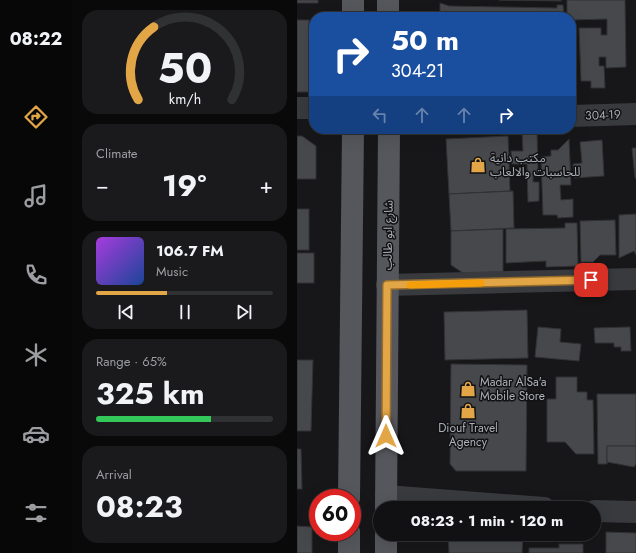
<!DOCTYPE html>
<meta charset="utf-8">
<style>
body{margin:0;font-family:Jost,"Noto Sans Arabic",sans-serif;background:#1a1a1c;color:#f1f3f6;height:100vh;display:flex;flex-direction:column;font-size:15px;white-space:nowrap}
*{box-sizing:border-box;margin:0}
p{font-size:13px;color:#9c9da0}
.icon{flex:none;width:22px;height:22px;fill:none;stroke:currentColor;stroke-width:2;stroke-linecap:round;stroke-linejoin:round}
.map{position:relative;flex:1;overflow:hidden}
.panel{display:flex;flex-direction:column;gap:10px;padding:10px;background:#09090a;width:225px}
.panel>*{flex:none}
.hud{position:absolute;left:12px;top:12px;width:267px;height:122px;border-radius:16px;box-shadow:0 4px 16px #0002,0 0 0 1px #303133;background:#1a4fa0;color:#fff;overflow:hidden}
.speed{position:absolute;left:12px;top:489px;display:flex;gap:8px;font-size:20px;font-weight:700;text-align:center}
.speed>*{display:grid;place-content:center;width:52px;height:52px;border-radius:50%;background:#111113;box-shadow:0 4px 16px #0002,0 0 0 1px #303133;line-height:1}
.speed .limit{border:6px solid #d22;background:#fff;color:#111}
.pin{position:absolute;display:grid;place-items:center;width:34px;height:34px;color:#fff;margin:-17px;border-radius:8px;box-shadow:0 2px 6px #0006}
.me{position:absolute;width:44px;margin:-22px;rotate:0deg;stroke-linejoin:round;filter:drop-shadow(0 0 3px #0008)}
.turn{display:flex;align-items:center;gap:14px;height:84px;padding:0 16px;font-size:18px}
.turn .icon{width:52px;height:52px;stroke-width:2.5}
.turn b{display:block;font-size:28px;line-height:34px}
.lanes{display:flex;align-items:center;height:38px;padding:0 16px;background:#0003;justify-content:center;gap:20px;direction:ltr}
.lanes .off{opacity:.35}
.big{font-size:30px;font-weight:700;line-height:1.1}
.panel .card{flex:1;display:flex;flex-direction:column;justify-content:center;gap:6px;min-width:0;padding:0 14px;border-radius:16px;background:#1a1a1c}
.panel .dial{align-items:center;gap:0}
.dial svg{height:104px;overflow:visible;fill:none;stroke:#303133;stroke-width:7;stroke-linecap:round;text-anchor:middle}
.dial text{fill:#f1f3f6;stroke:none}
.song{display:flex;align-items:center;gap:12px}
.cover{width:48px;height:48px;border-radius:6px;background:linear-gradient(135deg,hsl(280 70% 55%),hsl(220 70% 35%))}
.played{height:4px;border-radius:2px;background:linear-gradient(90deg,#e3a646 40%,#303133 40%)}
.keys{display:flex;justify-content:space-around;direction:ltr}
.heat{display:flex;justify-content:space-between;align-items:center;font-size:22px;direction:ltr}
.charge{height:6px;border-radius:3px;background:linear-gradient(90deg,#34c759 65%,#303133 0)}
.trip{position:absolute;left:76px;top:501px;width:228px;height:40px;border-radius:20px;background:#111113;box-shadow:0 4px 16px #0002,0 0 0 1px #303133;font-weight:700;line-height:40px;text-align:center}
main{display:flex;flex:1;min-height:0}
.menu{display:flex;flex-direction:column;width:72px;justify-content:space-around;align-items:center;background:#070708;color:#9c9da0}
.menu .icon{width:28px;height:28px}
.menu .current{color:#e3a646}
.menu b{font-size:18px;color:#f1f3f6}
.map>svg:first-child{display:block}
.building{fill:#46484c;stroke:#323235}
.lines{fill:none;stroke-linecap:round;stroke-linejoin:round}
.minor{stroke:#393a3e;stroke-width:22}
.major{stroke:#55575d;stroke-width:22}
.route-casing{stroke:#946c2e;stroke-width:10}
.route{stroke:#e3a646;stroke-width:7}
.slow{stroke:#f59e0b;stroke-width:7}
.labels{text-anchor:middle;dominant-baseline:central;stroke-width:3;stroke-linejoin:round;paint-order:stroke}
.street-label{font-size:12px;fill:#abafb8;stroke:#121214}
.poi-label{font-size:12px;fill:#abafb8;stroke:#121214;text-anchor:start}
</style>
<main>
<nav class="menu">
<b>08:22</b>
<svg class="icon current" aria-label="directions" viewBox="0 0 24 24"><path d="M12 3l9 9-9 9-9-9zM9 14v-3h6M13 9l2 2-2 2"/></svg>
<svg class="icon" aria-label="music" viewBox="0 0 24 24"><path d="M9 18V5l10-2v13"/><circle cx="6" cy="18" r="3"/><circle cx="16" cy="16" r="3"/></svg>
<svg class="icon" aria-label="phone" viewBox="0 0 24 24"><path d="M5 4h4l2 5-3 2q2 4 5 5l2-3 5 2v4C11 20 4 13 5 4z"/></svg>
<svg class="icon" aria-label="climate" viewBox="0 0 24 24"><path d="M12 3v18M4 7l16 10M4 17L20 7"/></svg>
<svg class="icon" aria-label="car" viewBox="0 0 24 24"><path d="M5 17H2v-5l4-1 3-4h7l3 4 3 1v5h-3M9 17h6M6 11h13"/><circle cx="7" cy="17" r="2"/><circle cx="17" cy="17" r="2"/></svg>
<svg class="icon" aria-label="filters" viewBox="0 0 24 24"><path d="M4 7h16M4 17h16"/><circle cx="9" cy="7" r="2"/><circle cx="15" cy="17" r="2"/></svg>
</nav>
<section class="panel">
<div class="card dial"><svg viewBox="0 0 100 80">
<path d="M14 69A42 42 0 1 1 86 69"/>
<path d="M14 69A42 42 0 0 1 26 13" stroke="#e3a646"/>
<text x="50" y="56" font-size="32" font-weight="700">50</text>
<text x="50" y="72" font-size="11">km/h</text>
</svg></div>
<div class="card"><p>Climate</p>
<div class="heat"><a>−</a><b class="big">19°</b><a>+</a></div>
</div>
<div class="card">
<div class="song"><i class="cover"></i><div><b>106.7 FM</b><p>Music</p></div></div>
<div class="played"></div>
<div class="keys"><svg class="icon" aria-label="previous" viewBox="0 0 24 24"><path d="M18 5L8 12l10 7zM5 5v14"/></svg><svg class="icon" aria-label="pause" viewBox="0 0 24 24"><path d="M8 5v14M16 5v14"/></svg><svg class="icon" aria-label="next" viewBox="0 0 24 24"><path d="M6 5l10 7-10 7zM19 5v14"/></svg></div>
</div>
<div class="card"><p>Range · 65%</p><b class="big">325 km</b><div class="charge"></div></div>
<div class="card"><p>Arrival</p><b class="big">08:23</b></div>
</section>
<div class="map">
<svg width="339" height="553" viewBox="0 0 339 553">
<rect width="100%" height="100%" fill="#171719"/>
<g class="building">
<rect x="0" y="0" width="21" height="3"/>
<polygon points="202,0 264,0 264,1"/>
<polygon points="270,0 328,0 329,67 309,68 309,57 302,57 302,66 307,66 308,88 294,88 294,81 284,81 282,28 304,28 304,35 310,35 310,19 274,20 274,17 270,17"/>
<polygon points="143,3 152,6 260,8 260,5 266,5 267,17 143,17"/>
<rect x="0" y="20" width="12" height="72"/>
<polygon points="225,132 240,132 241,173 236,173 236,182 242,182 242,201 231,202 230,164 215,164 214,151 226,151"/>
<polygon points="0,136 5,136 19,146 19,179 0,179"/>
<polygon points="211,136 213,191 152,194 149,139"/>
<polygon points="272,139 274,185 263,185 264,200 276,199 276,217 261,218 260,215 246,215 244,157 254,156 254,150 261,150"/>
<polygon points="305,140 307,176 277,178 276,164 285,163 283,142"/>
<polygon points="335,148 339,148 339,178 338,178"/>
<polygon points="216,191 217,228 154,231 152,194"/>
<rect x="0" y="209" width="12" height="41"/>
<polygon points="339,214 339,255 337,251 322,258 322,215"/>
<polygon points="318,220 319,255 303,255 296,262 284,262 283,221"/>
<polygon points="268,223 280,223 281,266 249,267 249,261 209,263 209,229 268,228"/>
<polygon points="206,229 206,272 166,273 154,265 154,231"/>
<rect x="0" y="253" width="17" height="30"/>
<polygon points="230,310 231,358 148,360 147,312"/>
<polygon points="241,327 264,329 263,342 284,344 282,361 238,357"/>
<polygon points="333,327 334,351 324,351 324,347 317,347 317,343 298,343 297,328"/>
<polygon points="0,360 16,360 14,431 0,431"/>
<polygon points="154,364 230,365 229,471 159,471 153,464"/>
<polygon points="259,377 280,377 280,392 290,392 290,400 296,400 297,454 279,454 268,442 250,442 250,399 259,399"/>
<polygon points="300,394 339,394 339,446 310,446 310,464 301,464"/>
<polygon points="310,446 339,446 339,464 337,467 310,462"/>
<polygon points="0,449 4,449 5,489 0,489"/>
<polygon points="0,526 15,527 15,553 0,553"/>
<polygon points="309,532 339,533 339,553 309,553"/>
<polygon points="151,534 226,534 225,553 152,553"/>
<polygon points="262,544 286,544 286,553 232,553 232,548 262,548"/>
</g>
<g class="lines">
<g class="minor">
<polyline points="0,108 17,108"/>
<polyline points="274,116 339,114"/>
<polyline points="90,285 339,279"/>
<polyline points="89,496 247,508"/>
<polyline points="297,511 339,512"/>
</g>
<g class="major">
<polyline points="91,0 91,17"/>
<polyline points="56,17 56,0"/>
<polyline points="52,498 56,129"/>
<polyline points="89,508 92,129"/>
<polyline points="89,534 89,553"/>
<polyline points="52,553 52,532"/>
</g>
</g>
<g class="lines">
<defs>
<polyline id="route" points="89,436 90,285 294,280"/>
</defs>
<use href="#route" class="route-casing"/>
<use href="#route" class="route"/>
<polyline class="slow" points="113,285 184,283"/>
</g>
<defs>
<symbol id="shop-bare" viewBox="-9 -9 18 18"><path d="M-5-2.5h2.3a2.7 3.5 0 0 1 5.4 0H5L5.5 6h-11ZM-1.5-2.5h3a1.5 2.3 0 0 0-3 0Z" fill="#e3a646" stroke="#121214" stroke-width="2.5" paint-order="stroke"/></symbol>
</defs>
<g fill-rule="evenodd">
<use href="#shop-bare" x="170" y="154" width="22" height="22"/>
<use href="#shop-bare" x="160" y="378" width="22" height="22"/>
<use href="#shop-bare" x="160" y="400" width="22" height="22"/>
</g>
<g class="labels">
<g class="street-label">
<text transform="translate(306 115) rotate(-2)">304-19</text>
<text transform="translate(91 235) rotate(-89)">شارع ابو طالب</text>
</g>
<g class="poi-label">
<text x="193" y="158">مكتب دانية<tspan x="193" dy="14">للحاسبات والالعاب</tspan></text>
<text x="183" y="382">Madar AlSa'a<tspan x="183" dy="14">Mobile Store</tspan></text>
<text x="171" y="428" text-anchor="middle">Diouf Travel<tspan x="171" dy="14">Agency</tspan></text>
</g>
</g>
</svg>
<div class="speed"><div class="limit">60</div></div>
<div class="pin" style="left:294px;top:280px;background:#d93025"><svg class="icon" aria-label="arrive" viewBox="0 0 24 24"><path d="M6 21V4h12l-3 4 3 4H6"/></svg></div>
<svg class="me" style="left:89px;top:436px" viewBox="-20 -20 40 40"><path d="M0-17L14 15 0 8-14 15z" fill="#e3a646" stroke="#fff" stroke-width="4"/></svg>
<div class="trip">08:23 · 1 min · 120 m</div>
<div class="hud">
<div class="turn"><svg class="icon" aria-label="right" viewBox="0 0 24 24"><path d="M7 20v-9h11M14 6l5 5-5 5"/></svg><div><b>50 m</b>304-21</div></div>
<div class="lanes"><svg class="icon off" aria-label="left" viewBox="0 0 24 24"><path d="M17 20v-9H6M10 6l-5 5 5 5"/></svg><svg class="icon off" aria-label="ahead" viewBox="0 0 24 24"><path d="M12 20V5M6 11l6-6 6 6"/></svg><svg class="icon off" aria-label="ahead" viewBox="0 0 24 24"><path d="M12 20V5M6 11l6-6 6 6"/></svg><svg class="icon" aria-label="right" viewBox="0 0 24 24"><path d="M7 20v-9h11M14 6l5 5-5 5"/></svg></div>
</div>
</div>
</main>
